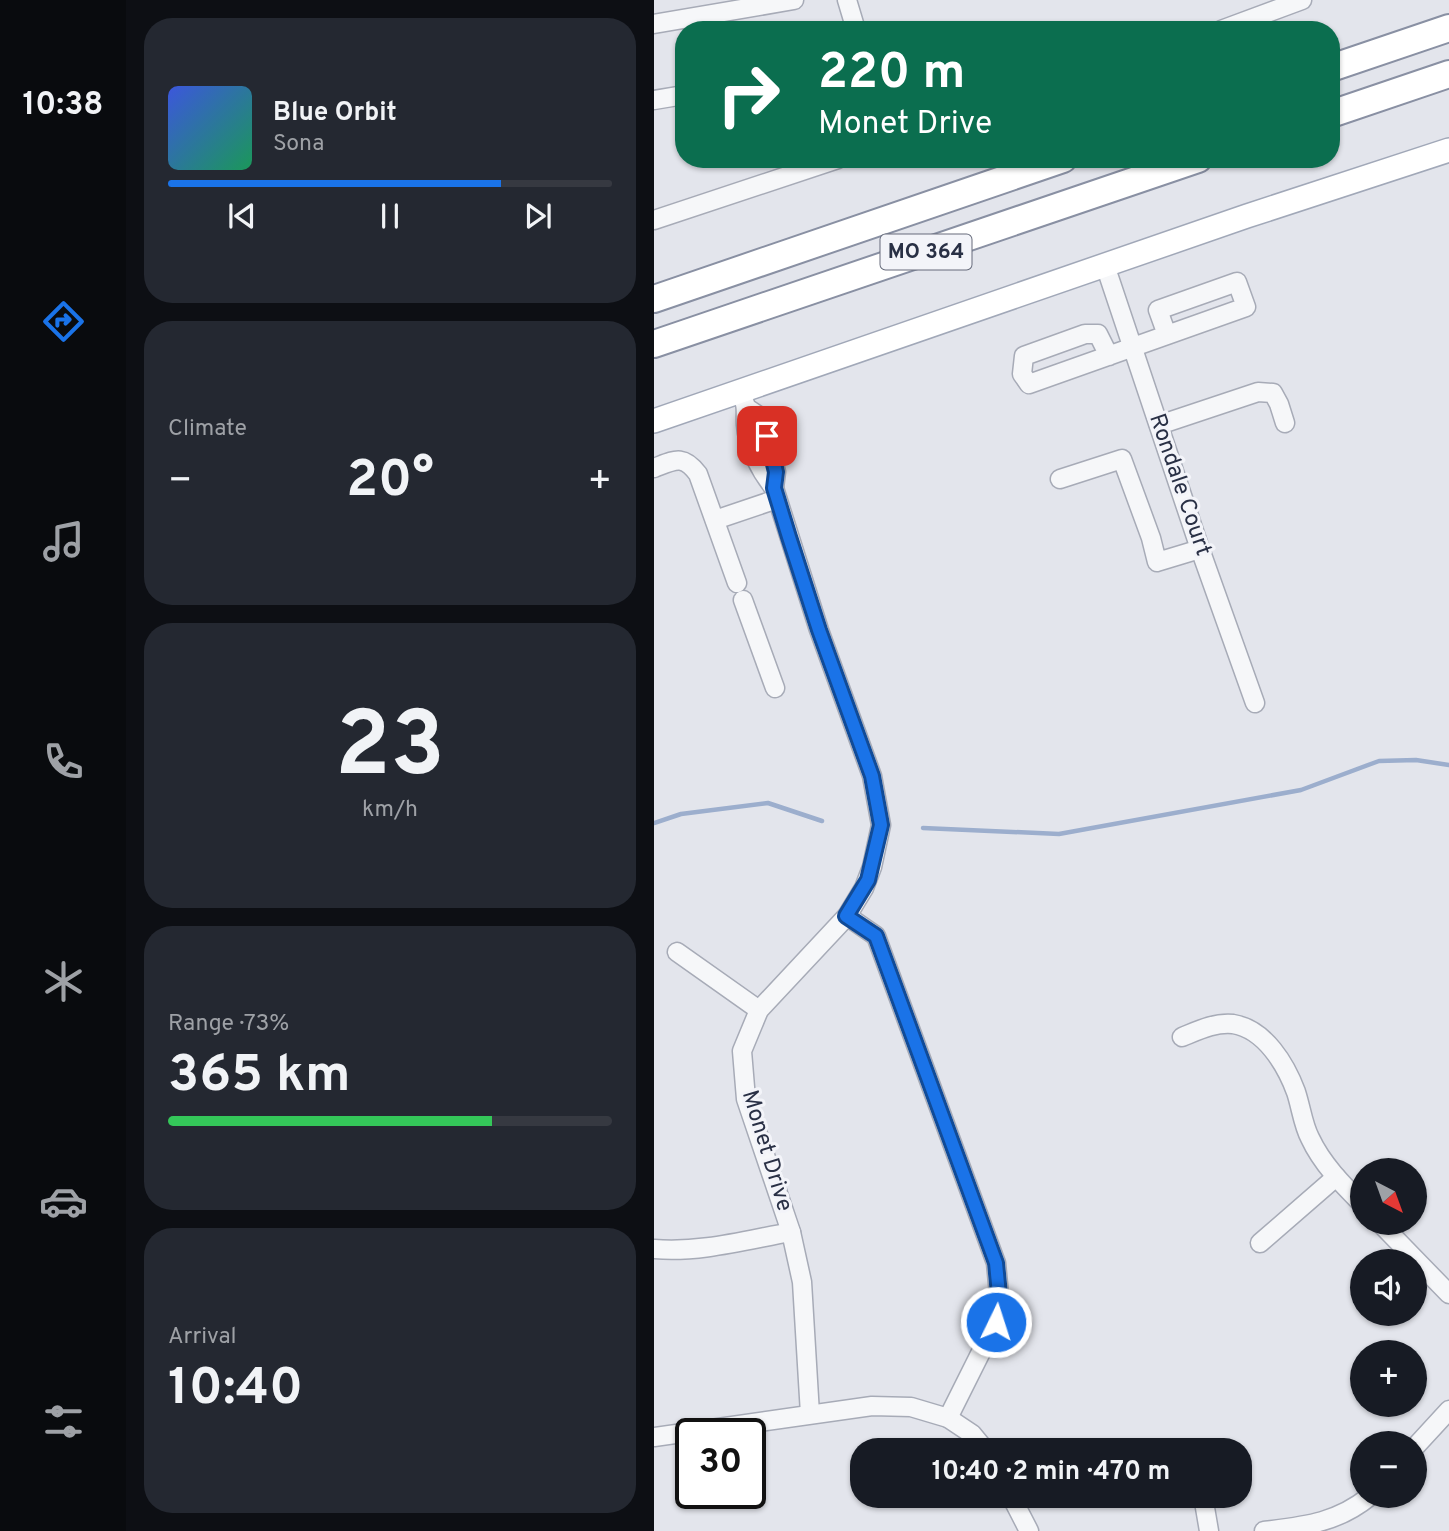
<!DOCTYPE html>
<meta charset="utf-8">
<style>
body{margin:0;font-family:Overpass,sans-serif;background:#242831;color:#f1f3f6;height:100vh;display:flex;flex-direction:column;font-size:26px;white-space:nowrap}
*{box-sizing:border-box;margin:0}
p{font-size:23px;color:#9ea1a6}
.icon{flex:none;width:38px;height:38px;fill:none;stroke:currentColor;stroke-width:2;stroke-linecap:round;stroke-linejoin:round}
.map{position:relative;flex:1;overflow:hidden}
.panel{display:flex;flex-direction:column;gap:18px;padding:18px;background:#0d0f14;width:528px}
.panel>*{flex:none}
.banner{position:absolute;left:21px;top:21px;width:665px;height:147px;border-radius:28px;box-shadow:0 2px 5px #0004;background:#0b6e4f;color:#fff;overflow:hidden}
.needle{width:46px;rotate:139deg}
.fabs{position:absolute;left:696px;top:1158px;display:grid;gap:14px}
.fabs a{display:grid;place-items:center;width:77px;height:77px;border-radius:50%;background:#171b24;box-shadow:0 2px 5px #0004;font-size:35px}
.speed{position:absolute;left:21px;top:1418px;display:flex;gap:14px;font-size:35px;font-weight:700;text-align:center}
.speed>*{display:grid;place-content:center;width:91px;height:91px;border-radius:50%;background:#171b24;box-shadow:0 2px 5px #0004;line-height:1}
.speed .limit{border:4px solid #111;border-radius:10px;background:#fff;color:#111}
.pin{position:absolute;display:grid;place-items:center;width:60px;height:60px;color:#fff;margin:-30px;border-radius:14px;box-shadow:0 4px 10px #0006}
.me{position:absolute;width:77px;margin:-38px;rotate:4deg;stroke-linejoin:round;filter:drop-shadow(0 0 5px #0008)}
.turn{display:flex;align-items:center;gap:24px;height:147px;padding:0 28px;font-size:32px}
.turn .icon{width:91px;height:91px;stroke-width:2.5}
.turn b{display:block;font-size:49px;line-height:60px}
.big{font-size:52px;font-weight:700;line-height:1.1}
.panel .tile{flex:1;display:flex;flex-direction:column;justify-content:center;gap:10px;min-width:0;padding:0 24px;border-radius:28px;background:#242831}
.panel .dial{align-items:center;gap:0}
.dial b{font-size:91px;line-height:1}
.song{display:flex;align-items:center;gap:21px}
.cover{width:84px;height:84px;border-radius:10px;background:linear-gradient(135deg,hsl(230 70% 55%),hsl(150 70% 35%))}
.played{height:7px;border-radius:4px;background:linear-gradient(90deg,#1a73e8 75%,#363941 75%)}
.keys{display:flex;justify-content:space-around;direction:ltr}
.heat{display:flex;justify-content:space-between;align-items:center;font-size:38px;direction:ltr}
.charge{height:10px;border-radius:5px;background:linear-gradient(90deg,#34c759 73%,#363941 0)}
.trip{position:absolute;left:196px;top:1438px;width:402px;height:70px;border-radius:28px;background:#171b24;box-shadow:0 2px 5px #0004;font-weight:700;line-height:70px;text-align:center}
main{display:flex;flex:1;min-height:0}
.menu{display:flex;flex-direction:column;width:126px;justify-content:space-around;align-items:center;background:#090b0e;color:#9ea1a6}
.menu .icon{width:49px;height:49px}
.menu .on{color:#1a73e8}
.menu b{font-size:32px;color:#f1f3f6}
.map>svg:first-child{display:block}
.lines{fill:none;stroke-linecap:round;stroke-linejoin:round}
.stream{stroke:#9caecd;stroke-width:4.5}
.minor-casing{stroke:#a7abb7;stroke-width:21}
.major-casing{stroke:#a1a8b8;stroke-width:26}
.highway-casing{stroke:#8990a3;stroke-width:30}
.minor{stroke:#f6f7f9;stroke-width:18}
.major{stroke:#fff;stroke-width:23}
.highway{stroke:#fff;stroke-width:26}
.route-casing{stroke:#114b97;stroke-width:18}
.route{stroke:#1a73e8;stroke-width:12}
.labels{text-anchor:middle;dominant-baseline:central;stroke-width:6;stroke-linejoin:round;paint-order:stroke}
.shield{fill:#f3f4f9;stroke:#666b7b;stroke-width:2}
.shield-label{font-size:21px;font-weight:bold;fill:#293045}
.street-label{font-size:23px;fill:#293045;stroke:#f3f4f9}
</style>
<main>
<nav class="menu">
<b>10:38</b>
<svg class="icon on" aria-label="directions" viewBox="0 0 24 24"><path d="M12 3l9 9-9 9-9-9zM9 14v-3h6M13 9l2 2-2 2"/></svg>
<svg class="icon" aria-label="music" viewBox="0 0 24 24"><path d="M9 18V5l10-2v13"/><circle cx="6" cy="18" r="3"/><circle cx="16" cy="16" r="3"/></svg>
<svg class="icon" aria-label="phone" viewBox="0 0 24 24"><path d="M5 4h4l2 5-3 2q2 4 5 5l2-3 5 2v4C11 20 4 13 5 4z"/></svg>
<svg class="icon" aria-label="climate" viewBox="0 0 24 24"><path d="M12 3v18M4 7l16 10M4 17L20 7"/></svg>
<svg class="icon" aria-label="car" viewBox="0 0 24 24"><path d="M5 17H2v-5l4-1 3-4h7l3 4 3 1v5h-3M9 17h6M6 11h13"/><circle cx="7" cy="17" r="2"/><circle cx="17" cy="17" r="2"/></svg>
<svg class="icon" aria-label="filters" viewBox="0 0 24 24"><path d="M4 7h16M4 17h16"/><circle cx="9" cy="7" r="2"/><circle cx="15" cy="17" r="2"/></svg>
</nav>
<section class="panel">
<div class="tile">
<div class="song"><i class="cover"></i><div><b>Blue Orbit</b><p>Sona</p></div></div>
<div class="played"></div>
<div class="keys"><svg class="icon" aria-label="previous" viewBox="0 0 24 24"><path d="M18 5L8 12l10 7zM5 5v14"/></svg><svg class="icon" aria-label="pause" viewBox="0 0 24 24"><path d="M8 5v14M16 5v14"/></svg><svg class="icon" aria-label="next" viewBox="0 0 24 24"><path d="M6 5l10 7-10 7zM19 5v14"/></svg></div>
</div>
<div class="tile"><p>Climate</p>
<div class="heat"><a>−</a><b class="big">20°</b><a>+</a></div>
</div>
<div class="tile dial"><b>23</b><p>km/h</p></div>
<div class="tile"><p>Range · 73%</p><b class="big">365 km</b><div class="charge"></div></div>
<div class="tile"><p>Arrival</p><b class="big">10:40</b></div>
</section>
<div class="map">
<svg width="795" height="1531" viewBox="0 0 795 1531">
<rect width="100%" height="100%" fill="#e3e5ec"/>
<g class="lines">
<g class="stream">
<polyline points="0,823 27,814 114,803 168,821"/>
<polyline points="269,828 405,834 647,790 725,761 762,760 795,765"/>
</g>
<defs>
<g id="minor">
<polyline points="193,0 202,30"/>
<polyline points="0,24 140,0"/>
<polyline points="567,30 648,0"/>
<polyline points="0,100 30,95"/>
<polyline points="0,220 184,159"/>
<polyline points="451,265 546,549 601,703"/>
<polyline points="455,356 444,334 431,334 370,356 368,374 375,384 592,307 583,282 504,310 513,335"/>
<path d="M87,392C94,410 91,408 92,425C93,446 107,472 120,488L165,630L218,776L227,825L218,867L210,888L193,916L105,1010L88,1051L92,1099L137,1232L148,1282L156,1414"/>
<polyline points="93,408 108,418 122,472 120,488"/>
<polyline points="505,425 604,392 619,393 625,404 631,423"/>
<path d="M0,468C21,460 29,454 44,474L83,583"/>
<polyline points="406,479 468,459 497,538 503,562 546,549"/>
<polyline points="61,520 123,499"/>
<polyline points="89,600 121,688"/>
<polyline points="193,916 222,936 342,1263 346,1305 342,1322 294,1418"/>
<polyline points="23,952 105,1010"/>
<path d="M528,1037C543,1031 561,1022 579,1024C611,1029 632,1065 642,1092C647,1107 649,1125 656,1138C668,1164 689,1185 709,1205"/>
<polyline points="726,1223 795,1294"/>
<polyline points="606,1243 682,1177"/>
<path d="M0,1249C46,1253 92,1240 137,1232"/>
<polyline points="0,1437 218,1406 257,1407 294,1418 318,1434 332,1451"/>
<polyline points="761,1447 795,1410"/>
<polyline points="357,1496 375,1531"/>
<polyline points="549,1496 555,1531"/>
<path d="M610,1531C651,1526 683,1523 716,1496"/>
</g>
<polyline id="major" points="0,421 593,216 795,150"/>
<g id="highway">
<polyline points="677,68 795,28"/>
<polyline points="677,114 795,74"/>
<polyline points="0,299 409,159"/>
<polyline points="0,344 544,159"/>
</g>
</defs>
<use href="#minor" class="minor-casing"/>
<use href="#major" class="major-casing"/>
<use href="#highway" class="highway-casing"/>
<use href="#minor" class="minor"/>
<use href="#major" class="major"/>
<use href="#highway" class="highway"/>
</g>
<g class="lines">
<defs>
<polyline id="route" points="113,436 122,472 120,488 135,537 165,630 218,776 227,825 214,880 192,916 222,936 342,1263 346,1305 342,1322"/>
</defs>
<use href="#route" class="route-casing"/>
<use href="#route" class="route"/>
</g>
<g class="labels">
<rect class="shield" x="226.5" y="234.5" width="91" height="35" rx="5"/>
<g class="shield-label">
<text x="272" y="252">MO 364</text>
</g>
<g class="street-label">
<text transform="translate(525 485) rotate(71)">Rondale Court</text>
<text transform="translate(112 1151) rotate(73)">Monet Drive</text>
</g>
</g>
</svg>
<div class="fabs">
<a><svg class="needle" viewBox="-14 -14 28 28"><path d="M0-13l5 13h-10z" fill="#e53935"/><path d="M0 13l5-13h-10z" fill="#9ea1a6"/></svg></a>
<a><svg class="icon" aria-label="sound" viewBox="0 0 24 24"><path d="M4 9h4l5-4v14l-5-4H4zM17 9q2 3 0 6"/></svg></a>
<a>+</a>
<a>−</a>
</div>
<div class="speed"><div class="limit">30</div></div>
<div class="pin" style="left:113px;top:436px;background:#d93025"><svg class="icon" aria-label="arrive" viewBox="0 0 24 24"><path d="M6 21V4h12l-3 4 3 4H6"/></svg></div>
<svg class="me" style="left:342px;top:1322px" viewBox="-20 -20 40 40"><circle r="17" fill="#1a73e8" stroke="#fff" stroke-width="3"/><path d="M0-11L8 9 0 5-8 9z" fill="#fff"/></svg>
<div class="trip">10:40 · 2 min · 470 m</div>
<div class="banner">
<div class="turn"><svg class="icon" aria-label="right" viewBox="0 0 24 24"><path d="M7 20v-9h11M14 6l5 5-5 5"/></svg><div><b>220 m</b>Monet Drive</div></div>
</div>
</div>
</main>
